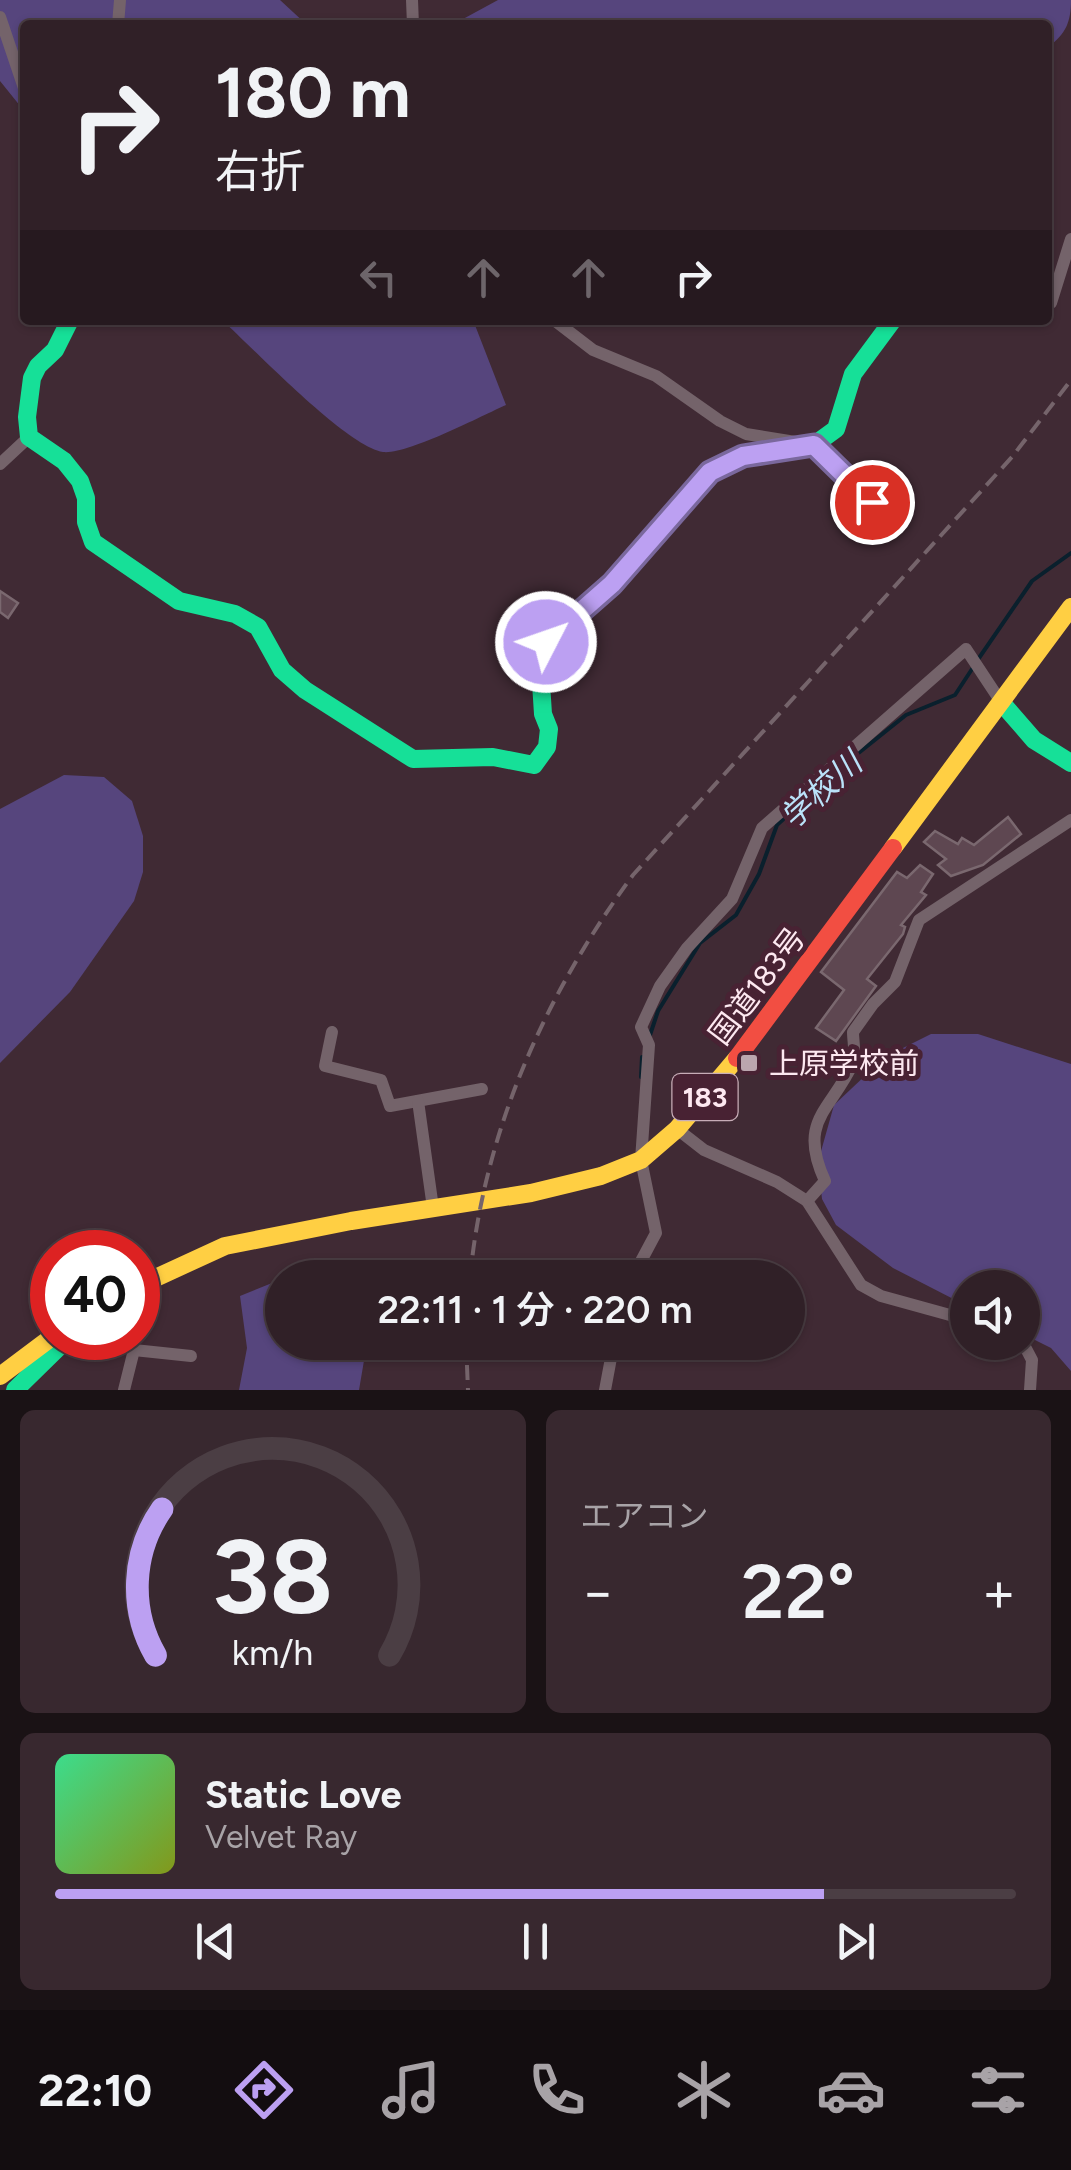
<!DOCTYPE html>
<html lang="ja">
<meta charset="utf-8">
<style>
body{margin:0;font-family:Figtree,"Noto Sans JP",sans-serif;background:#38282f;color:#f1f3f6;height:100vh;display:flex;flex-direction:column;font-size:38px;white-space:nowrap}
*{box-sizing:border-box;margin:0}
p{font-size:32px;color:#a8a3a7}
.icon{flex:none;width:55px;height:55px;fill:none;stroke:currentColor;stroke-width:2;stroke-linecap:round;stroke-linejoin:round}
.map{position:relative;height:1390px;overflow:hidden}
.details{display:flex;flex-direction:column;gap:20px;padding:20px;background:#1a1215;flex:1}
.details>*{flex:none}
.top-card{position:absolute;left:20px;top:20px;width:1032px;height:305px;border-radius:10px;box-shadow:0 2px 8px #0004,0 0 0 2px #4b3e44;background:#302027;color:#f1f3f6;overflow:hidden}
.buttons{position:absolute;left:950px;top:1270px;display:grid;gap:20px}
.buttons a{display:grid;place-items:center;width:90px;height:90px;border-radius:50%;background:#302027;box-shadow:0 2px 8px #0004,0 0 0 2px #4b3e44;font-size:50px}
.speed{position:absolute;left:30px;top:1230px;display:flex;gap:20px;font-size:50px;font-weight:700;text-align:center}
.speed>*{display:grid;place-content:center;width:130px;height:130px;border-radius:50%;background:#302027;box-shadow:0 2px 8px #0004,0 0 0 2px #4b3e44;line-height:1}
.speed .limit{border:15px solid #d22;background:#fff;color:#111}
.pin{position:absolute;display:grid;place-items:center;width:85px;height:85px;color:#fff;margin:-42px;border:5px solid #fff;border-radius:50%;box-shadow:0 2px 10px #0007}
.me{position:absolute;width:110px;margin:-55px;rotate:49deg;stroke-linejoin:round;filter:drop-shadow(0 0 8px #0008)}
.turn{display:flex;align-items:center;gap:35px;height:210px;padding:0 30px;font-size:45px}
.turn .icon{width:130px;height:130px;stroke-width:2.5}
.turn b{display:block;font-size:70px;line-height:85px}
.lanes{display:flex;align-items:center;height:95px;padding:0 30px;background:#0003;justify-content:center;gap:50px;direction:ltr}
.lanes .off{opacity:.35}
.big{font-size:75px;font-weight:600;line-height:1.1}
.details .tile{flex:1;display:flex;flex-direction:column;justify-content:center;gap:15px;min-width:0;padding:0 35px;border-radius:15px;background:#38282f}
.details .dial{align-items:center;gap:0}
.dial svg{height:260px;overflow:visible;fill:none;stroke:#4b3e44;stroke-width:7;stroke-linecap:round;text-anchor:middle}
.dial text{fill:#f1f3f6;stroke:none}
.song{display:flex;align-items:center;gap:30px}
.cover{width:120px;height:120px;border-radius:15px;background:linear-gradient(135deg,hsl(150 70% 55%),hsl(70 70% 35%))}
.played{height:10px;border-radius:5px;background:linear-gradient(90deg,#bca0f2 80%,#4b3e44 80%)}
.keys{display:flex;justify-content:space-around;direction:ltr}
.heat{display:flex;justify-content:space-between;align-items:center;font-size:55px;direction:ltr}
.details .tiles{flex:1;display:grid;gap:20px;grid-template-columns:1fr 1fr}
.tile:last-child{grid-column:span 2}
.trip{position:absolute;left:265px;top:1260px;width:540px;height:100px;border-radius:50px;background:#302027;box-shadow:0 2px 8px #0004,0 0 0 2px #4b3e44;font-weight:600;line-height:100px;text-align:center}
.dock{display:flex;height:160px;justify-content:space-around;align-items:center;background:#130d10;color:#a8a3a7}
.dock .icon{width:70px;height:70px}
.dock .selected{color:#bca0f2}
.dock b{font-size:45px;color:#f1f3f6}
.map>svg:first-child{display:block}
.forest{fill:#56457d}
.lines{fill:none;stroke-linecap:round;stroke-linejoin:round}
.stream{stroke:#0a202d;stroke-width:4}
.building{fill:#5e4751;stroke:#7a686f;stroke-width:2.5}
.street{stroke:#74636a;stroke-width:12}
.fast{stroke:#16e098;stroke-width:18}
.slow{stroke:#ffcf43;stroke-width:18}
.jam{stroke:#f24e42;stroke-width:18}
.rail{stroke:#75646b;stroke-width:4;stroke-dasharray:15 8;stroke-linecap:butt}
.route-casing{stroke:#7a689d;stroke-width:25}
.route{stroke:#bca0f2;stroke-width:18}
.poi-dot{fill:#bba6ae;stroke:#482233;stroke-width:4}
.labels{text-anchor:middle;dominant-baseline:central;stroke-width:10;stroke-linejoin:round;paint-order:stroke}
.shield{fill:#482233;stroke:#c7adb7;stroke-width:2.5}
.shield-label{font-size:28px;font-weight:bold;fill:#fde8f0}
.street-label{font-size:30px;fill:#fde8f0;stroke:#482233}
.poi-label{font-size:30px;fill:#fde8f0;stroke:#482233;text-anchor:start}
.water-label{font-size:32px;font-style:italic;fill:#bae2f9;stroke:#482233}
</style>
<div class="map">
<svg width="1071" height="1390" viewBox="0 0 1071 1390">
<rect width="100%" height="100%" fill="#402a34"/>
<g class="forest">
<polygon points="0,0 280,0 307,25 25,25 25,112 0,81"/>
<path d="M498,0H1071C1071,22 1066,34 1048,47V25H452Z"/>
<path d="M222,320H473L506,405C481,416 407,455 383,452C347,447 253,348 222,320Z"/>
<polygon points="64,775 104,777 132,801 143,836 143,872 134,901 70,992 0,1063 0,809"/>
<polygon points="931,1034 978,1034 1071,1064 1071,1371 1051,1348 1023,1334 1022,1288 968,1288 967,1306 893,1268 836,1225 822,1199 818,1162 834,1105 885,1057"/>
<polygon points="315,1266 383,1268 381,1277 287,1277"/>
<polygon points="282,1279 282,1342 367,1343 359,1390 239,1390 247,1348 240,1296"/>
</g>
<g class="lines">
<g class="stream">
<polyline points="979,658 1032,581 1071,553"/>
<polyline points="841,767 906,715 955,695 974,666"/>
<polyline points="649,1038 658,1011 700,943 736,915 759,874 777,825 834,773"/>
<polyline points="641,1077 642,1057"/>
</g>
</g>
<g class="building">
<polygon points="0,591 18,603 8,618 0,612"/>
<polygon points="1008,817 1021,834 983,865 951,876 938,865 946,859 924,842 935,831 958,844 962,838 974,845"/>
<polygon points="920,865 933,874 921,892 926,895 901,925 905,927 903,934 867,979 876,986 836,1041 816,1028 844,990 821,972 897,872 907,878"/>
</g>
<g class="lines">
<g class="street">
<polyline points="412,0 413,25"/>
<polyline points="0,17 25,91"/>
<polyline points="118,25 120,0"/>
<polyline points="1048,304 1051,303 1071,239"/>
<polyline points="554,320 593,350 656,376 720,421 746,434 814,445 871,502"/>
<polyline points="0,464 29,437"/>
<polyline points="332,1032 325,1066 381,1080 390,1106 482,1089"/>
<polyline points="418,1101 433,1208"/>
<polyline points="677,1129 704,1150 777,1182 807,1201 861,1285 881,1296 968,1320"/>
<path d="M807,1201L825,1181C797,1120 831,1111 853,1063C856,1055 853,1041 853,1032L873,1004L895,982L919,920L1071,820"/>
<polyline points="632,1278 656,1233 641,1160 649,1045 641,1027 660,986 687,948 732,899 762,828 966,649 1001,702"/>
<polyline points="1022,1341 1032,1360 1030,1390"/>
<polyline points="134,1350 191,1356"/>
<polyline points="124,1390 134,1350 132,1338"/>
<polyline points="605,1390 614,1342"/>
</g>
<g class="fast">
<polyline points="70,320 55,350 38,366 32,378 27,417 29,437 64,461 80,481 86,498 86,522 93,542 179,601 235,614 258,627 282,670 305,690 413,759 493,757 534,765 547,747 549,729 543,714 541,683 529,655 612,584 710,472 743,456 814,445 836,429 853,374 893,320"/>
<polyline points="1001,702 1034,740 1071,763"/>
<polyline points="15,1390 68,1338"/>
</g>
<g class="slow">
<polyline points="893,848 1071,607"/>
<polyline points="138,1286 225,1246 351,1221 531,1193 601,1176 641,1160 677,1129 737,1058"/>
<polyline points="0,1376 48,1340"/>
</g>
<polyline class="jam" points="737,1058 893,848"/>
<g class="rail">
<path d="M470,1278C484,1130 546,993 633,875L1012,457L1071,380"/>
<polyline points="466,1342 468,1390"/>
</g>
</g>
<g class="lines">
<defs>
<polyline id="route" points="546,642 612,584 710,472 743,456 814,445 872,502"/>
</defs>
<use href="#route" class="route-casing"/>
<use href="#route" class="route"/>
</g>
<rect class="poi-dot" x="739" y="1053" width="20" height="20" rx="5"/>
<g class="labels">
<rect class="shield" x="672.5" y="1074" width="65" height="46" rx="8"/>
<g class="shield-label">
<text x="705" y="1097">183</text>
</g>
<g class="street-label">
<text transform="translate(757 986) rotate(-53)">国道183号</text>
</g>
<g class="poi-label">
<text x="769" y="1063">上原学校前</text>
</g>
<g class="water-label">
<text transform="translate(821 790) rotate(-42)">学校川</text>
</g>
</g>
</svg>
<div class="buttons">
<a><svg class="icon" aria-label="sound" viewBox="0 0 24 24"><path d="M4 9h4l5-4v14l-5-4H4zM17 9q2 3 0 6"/></svg></a>
</div>
<div class="speed"><div class="limit">40</div></div>
<div class="pin" style="left:872px;top:502px;background:#d93025"><svg class="icon" aria-label="arrive" viewBox="0 0 24 24"><path d="M6 21V4h12l-3 4 3 4H6"/></svg></div>
<svg class="me" style="left:546px;top:642px" viewBox="-20 -20 40 40"><circle r="17" fill="#bca0f2" stroke="#fff" stroke-width="3"/><path d="M0-11L8 9 0 5-8 9z" fill="#fff"/></svg>
<div class="trip">22:11 · 1 分 · 220 m</div>
<div class="top-card">
<div class="turn"><svg class="icon" aria-label="right" viewBox="0 0 24 24"><path d="M7 20v-9h11M14 6l5 5-5 5"/></svg><div><b>180 m</b>右折</div></div>
<div class="lanes"><svg class="icon off" aria-label="left" viewBox="0 0 24 24"><path d="M17 20v-9H6M10 6l-5 5 5 5"/></svg><svg class="icon off" aria-label="ahead" viewBox="0 0 24 24"><path d="M12 20V5M6 11l6-6 6 6"/></svg><svg class="icon off" aria-label="ahead" viewBox="0 0 24 24"><path d="M12 20V5M6 11l6-6 6 6"/></svg><svg class="icon" aria-label="right" viewBox="0 0 24 24"><path d="M7 20v-9h11M14 6l5 5-5 5"/></svg></div>
</div>
</div>
<section class="details">
<div class="tiles">
<div class="tile dial"><svg viewBox="0 0 100 80">
<path d="M14 69A42 42 0 1 1 86 69"/>
<path d="M14 69A42 42 0 0 1 16 24" stroke="#bca0f2"/>
<text x="50" y="56" font-size="32" font-weight="700">38</text>
<text x="50" y="72" font-size="11">km/h</text>
</svg></div>
<div class="tile"><p>エアコン</p>
<div class="heat"><a>−</a><b class="big">22°</b><a>+</a></div>
</div>
<div class="tile">
<div class="song"><i class="cover"></i><div><b>Static Love</b><p>Velvet Ray</p></div></div>
<div class="played"></div>
<div class="keys"><svg class="icon" aria-label="previous" viewBox="0 0 24 24"><path d="M18 5L8 12l10 7zM5 5v14"/></svg><svg class="icon" aria-label="pause" viewBox="0 0 24 24"><path d="M8 5v14M16 5v14"/></svg><svg class="icon" aria-label="next" viewBox="0 0 24 24"><path d="M6 5l10 7-10 7zM19 5v14"/></svg></div>
</div>
</div>
</section>
<nav class="dock">
<b>22:10</b>
<svg class="icon selected" aria-label="directions" viewBox="0 0 24 24"><path d="M12 3l9 9-9 9-9-9zM9 14v-3h6M13 9l2 2-2 2"/></svg>
<svg class="icon" aria-label="music" viewBox="0 0 24 24"><path d="M9 18V5l10-2v13"/><circle cx="6" cy="18" r="3"/><circle cx="16" cy="16" r="3"/></svg>
<svg class="icon" aria-label="phone" viewBox="0 0 24 24"><path d="M5 4h4l2 5-3 2q2 4 5 5l2-3 5 2v4C11 20 4 13 5 4z"/></svg>
<svg class="icon" aria-label="climate" viewBox="0 0 24 24"><path d="M12 3v18M4 7l16 10M4 17L20 7"/></svg>
<svg class="icon" aria-label="car" viewBox="0 0 24 24"><path d="M5 17H2v-5l4-1 3-4h7l3 4 3 1v5h-3M9 17h6M6 11h13"/><circle cx="7" cy="17" r="2"/><circle cx="17" cy="17" r="2"/></svg>
<svg class="icon" aria-label="filters" viewBox="0 0 24 24"><path d="M4 7h16M4 17h16"/><circle cx="9" cy="7" r="2"/><circle cx="15" cy="17" r="2"/></svg>
</nav>
